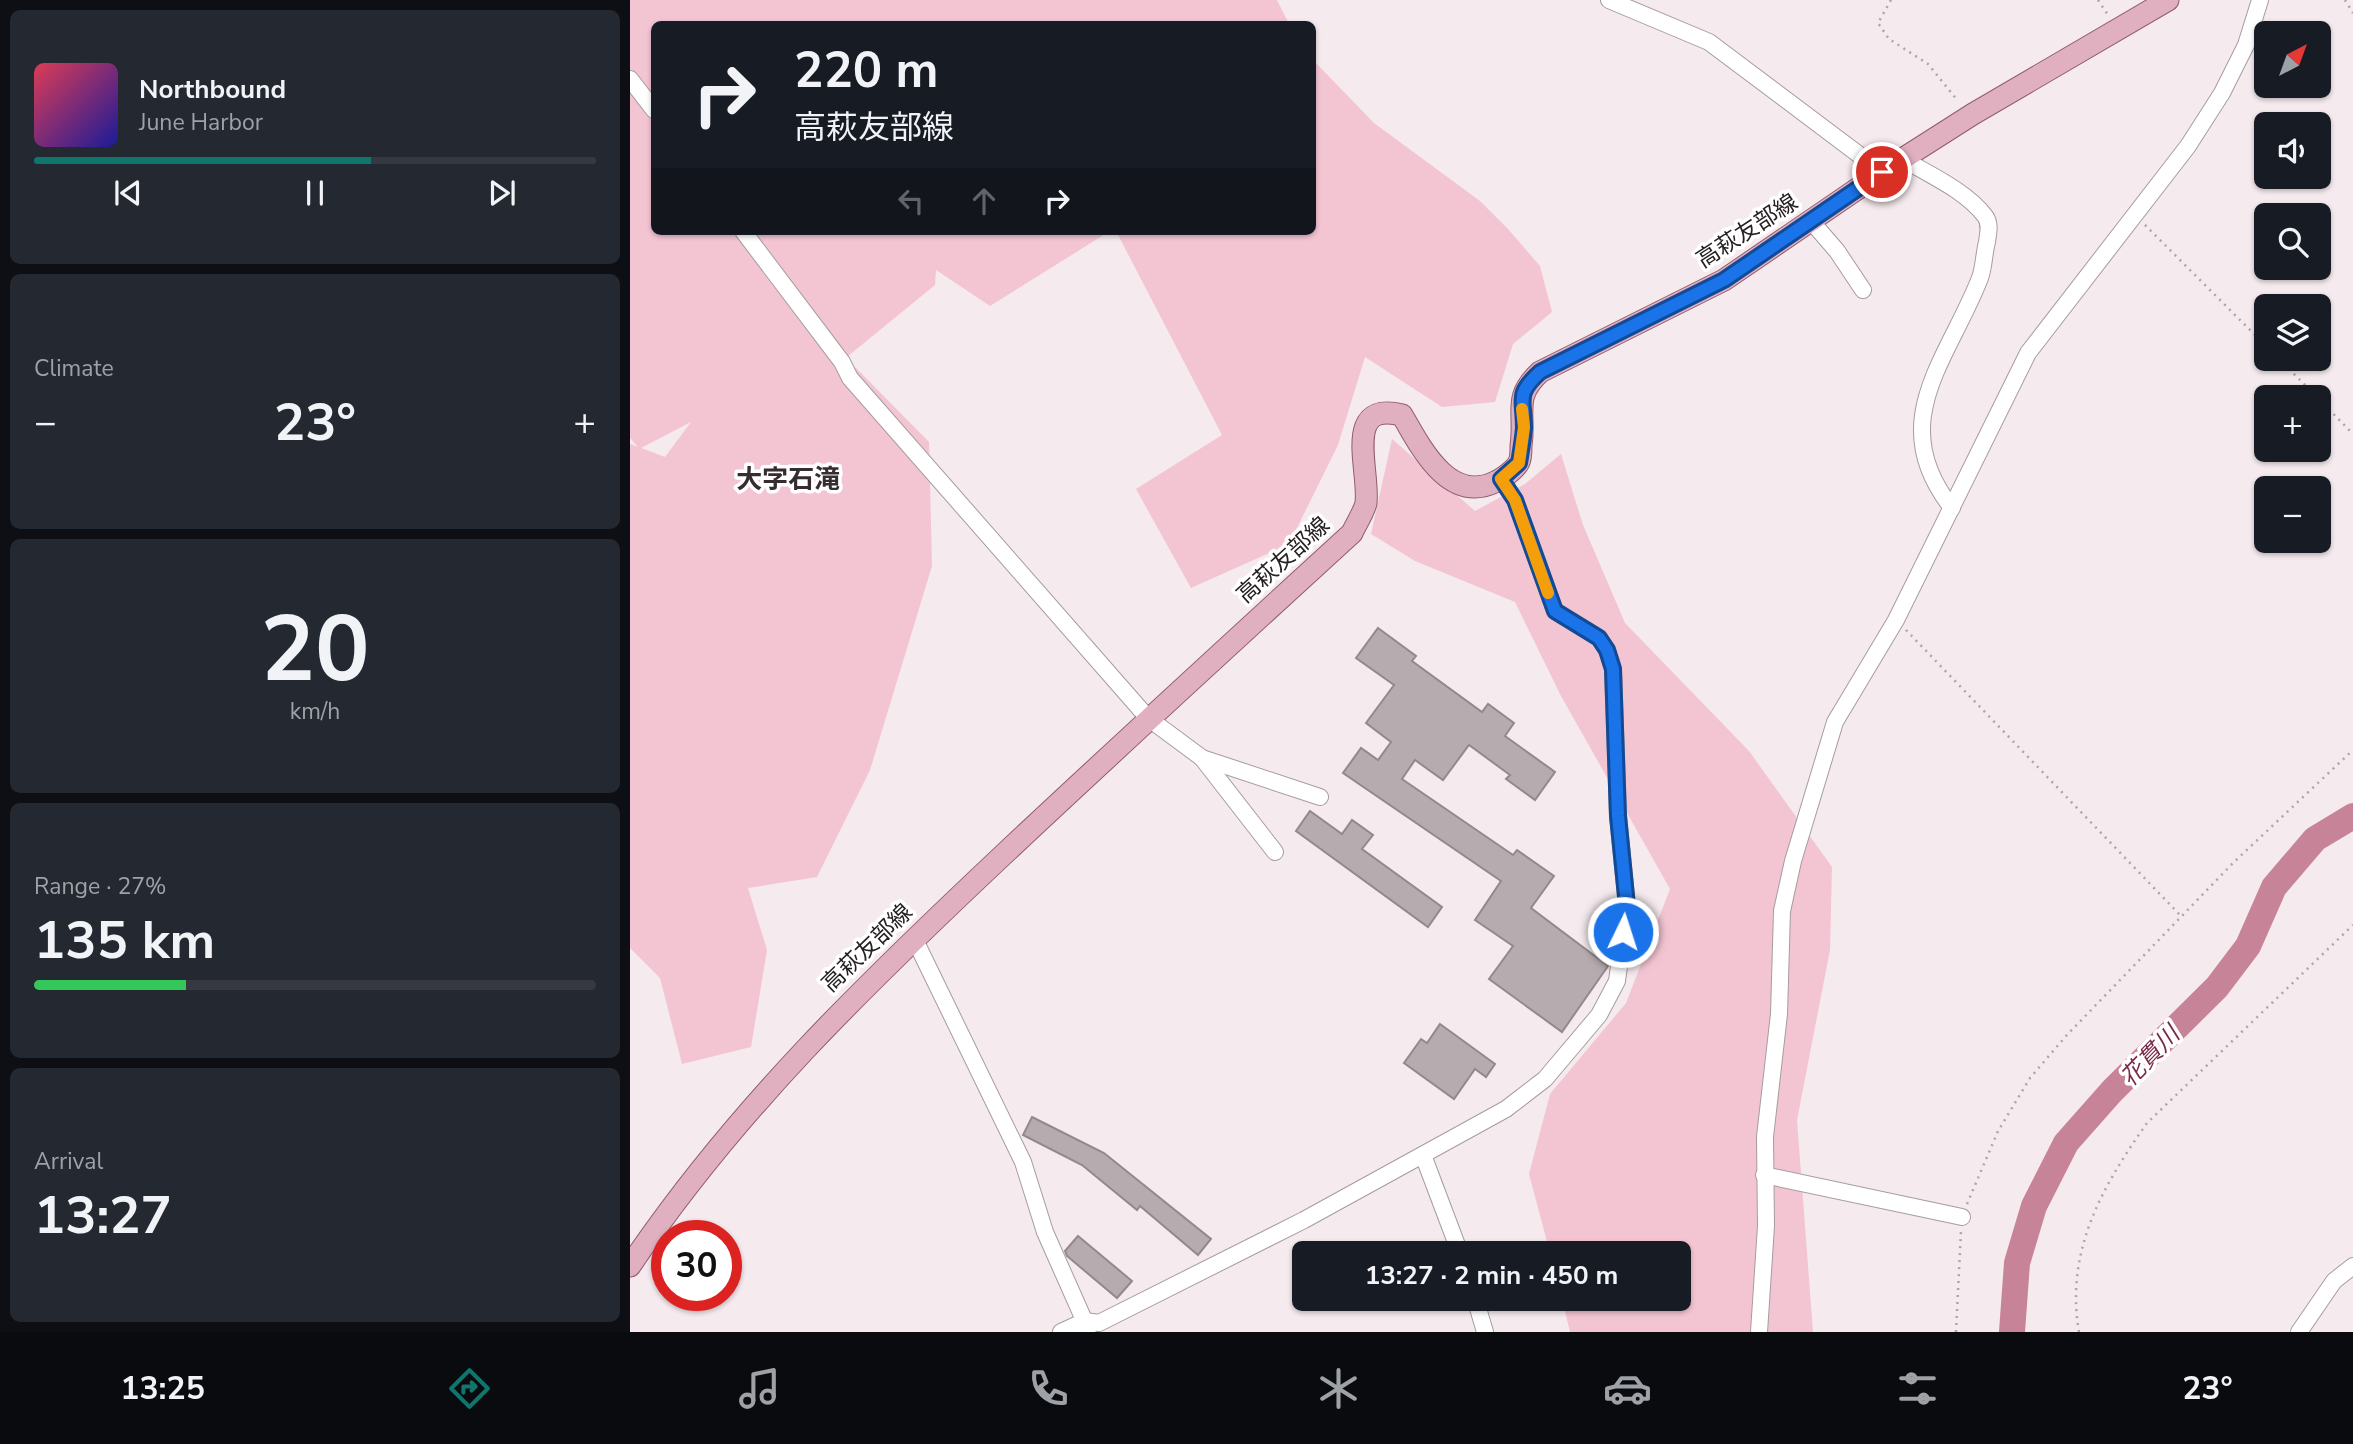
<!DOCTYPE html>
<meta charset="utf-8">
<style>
body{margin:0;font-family:"Nunito Sans","Noto Sans JP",sans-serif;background:#242831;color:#f1f3f6;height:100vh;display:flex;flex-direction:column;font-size:26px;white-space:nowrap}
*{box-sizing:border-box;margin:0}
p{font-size:23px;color:#9ea1a6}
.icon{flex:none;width:38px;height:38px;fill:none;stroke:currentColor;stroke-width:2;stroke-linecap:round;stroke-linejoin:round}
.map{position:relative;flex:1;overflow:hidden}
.panel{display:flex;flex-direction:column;gap:10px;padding:10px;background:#0d0f14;width:630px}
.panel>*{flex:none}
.top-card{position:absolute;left:21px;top:21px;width:665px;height:214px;border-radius:10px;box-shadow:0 2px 5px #0004;background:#171b24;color:#f1f3f6;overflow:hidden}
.needle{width:46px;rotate:41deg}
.buttons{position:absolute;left:1624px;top:21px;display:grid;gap:14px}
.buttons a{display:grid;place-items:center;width:77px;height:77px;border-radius:10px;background:#171b24;box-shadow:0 2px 5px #0004;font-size:35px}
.speed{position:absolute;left:21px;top:1220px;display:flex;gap:14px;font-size:35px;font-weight:700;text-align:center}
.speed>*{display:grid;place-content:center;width:91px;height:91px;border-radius:50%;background:#171b24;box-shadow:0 2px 5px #0004;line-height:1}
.speed .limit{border:10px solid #d22;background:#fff;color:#111}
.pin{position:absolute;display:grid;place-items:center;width:60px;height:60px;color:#fff;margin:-30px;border:4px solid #fff;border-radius:50%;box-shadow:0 2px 7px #0007}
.me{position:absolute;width:77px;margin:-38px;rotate:4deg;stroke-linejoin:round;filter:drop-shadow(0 0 5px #0008)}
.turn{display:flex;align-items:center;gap:24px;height:147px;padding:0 28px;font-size:32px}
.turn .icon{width:91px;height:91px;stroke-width:2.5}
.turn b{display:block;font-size:49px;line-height:60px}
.lanes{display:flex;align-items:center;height:66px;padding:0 28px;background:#0003;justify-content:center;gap:35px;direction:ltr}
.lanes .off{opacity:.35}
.big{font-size:52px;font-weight:700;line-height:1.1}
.panel .widget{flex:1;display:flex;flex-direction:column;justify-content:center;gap:10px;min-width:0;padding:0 24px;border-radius:10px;background:#242831}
.panel .dial{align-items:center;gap:0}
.dial b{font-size:91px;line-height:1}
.song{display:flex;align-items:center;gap:21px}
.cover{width:84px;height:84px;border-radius:10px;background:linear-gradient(135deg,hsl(350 70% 55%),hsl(240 70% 35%))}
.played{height:7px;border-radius:4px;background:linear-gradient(90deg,#0f766e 60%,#363941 60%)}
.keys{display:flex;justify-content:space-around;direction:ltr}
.heat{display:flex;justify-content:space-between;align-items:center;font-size:38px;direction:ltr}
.charge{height:10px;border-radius:5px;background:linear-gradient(90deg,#34c759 27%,#363941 0)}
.trip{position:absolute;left:662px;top:1241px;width:399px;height:70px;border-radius:10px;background:#171b24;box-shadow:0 2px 5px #0004;font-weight:700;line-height:70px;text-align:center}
.tab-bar{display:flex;height:112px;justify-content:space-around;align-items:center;background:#090b0e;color:#9ea1a6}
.tab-bar .icon{width:49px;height:49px}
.tab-bar .selected{color:#0f766e}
.tab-bar b{font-size:32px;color:#f1f3f6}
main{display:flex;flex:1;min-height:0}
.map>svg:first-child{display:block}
.green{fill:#f3c5d2;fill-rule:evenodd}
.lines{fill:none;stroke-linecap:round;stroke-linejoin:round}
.river{stroke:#c78499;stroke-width:26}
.building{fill:#b6abae;stroke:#93898c;stroke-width:2}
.minor-casing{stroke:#a69c9e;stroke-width:18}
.major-casing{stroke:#915c6d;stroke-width:23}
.path{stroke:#ada5a7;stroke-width:2.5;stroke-dasharray:2 5;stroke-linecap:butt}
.minor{stroke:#fff;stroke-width:16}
.major{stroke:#e0b0c0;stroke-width:21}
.route-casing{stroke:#114b97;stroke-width:18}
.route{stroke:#1a73e8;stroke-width:12}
.slow{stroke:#f59e0b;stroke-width:12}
.labels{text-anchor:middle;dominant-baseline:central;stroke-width:7;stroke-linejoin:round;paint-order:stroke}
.street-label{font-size:23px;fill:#252122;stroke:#fff}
.water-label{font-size:24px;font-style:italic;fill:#7a2949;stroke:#fff}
.quarter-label{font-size:26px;font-weight:bold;fill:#352d2f;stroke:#fff}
</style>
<main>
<section class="panel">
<div class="widget">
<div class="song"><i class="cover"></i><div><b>Northbound</b><p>June Harbor</p></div></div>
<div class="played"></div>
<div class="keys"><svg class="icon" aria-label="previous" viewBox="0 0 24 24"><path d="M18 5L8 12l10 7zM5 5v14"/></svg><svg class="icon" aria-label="pause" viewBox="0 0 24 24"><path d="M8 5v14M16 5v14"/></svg><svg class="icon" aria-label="next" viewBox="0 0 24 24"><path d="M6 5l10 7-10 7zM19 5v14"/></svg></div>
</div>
<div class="widget"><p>Climate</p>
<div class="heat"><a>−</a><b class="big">23°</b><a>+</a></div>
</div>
<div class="widget dial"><b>20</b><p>km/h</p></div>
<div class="widget"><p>Range · 27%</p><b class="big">135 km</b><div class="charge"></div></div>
<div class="widget"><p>Arrival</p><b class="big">13:27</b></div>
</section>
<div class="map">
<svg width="1723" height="1332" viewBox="0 0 1723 1332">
<rect width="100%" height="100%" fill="#f5eaed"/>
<g class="green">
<path d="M0,0H647L659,24H24V231H480L360,306L306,270L305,285L212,361L226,368L299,442L302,566L240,770L187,877L118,888L137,950L121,1047L52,1064L30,978L0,948V444L8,447L0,438ZM61,422L35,457L11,448Z"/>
<polygon points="683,60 744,123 850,201 878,229 910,266 922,312 883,344 865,402 812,407 735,357 708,445 659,544 561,588 506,489 592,435 486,231 682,231"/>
<polygon points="762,439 845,511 895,484 931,454 953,525 995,623 1119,751 1202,867 1200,950 1167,1120 1183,1332 940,1332 932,1299 1048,1298 1048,1253 920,1253 899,1174 920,1094 996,1003 1040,889 931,696 885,602 785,561 741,534"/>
</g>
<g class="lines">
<polyline class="river" points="1382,1332 1387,1263 1404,1206 1436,1143 1482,1091 1587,987 1618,946 1644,887 1685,839 1723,816"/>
</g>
<g class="building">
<polygon points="748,628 786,656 782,661 852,712 858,704 884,723 875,736 925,772 905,800 876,779 880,775 839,745 813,780 785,760 772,779 883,855 887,850 924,876 901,908 978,966 932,1032 859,979 883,946 845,920 871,881 713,773 731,748 748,760 761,742 736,723 764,685 726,658"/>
<polygon points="680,811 712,834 722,820 743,835 732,849 812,907 798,927 666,831"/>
<polygon points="810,1024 865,1064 856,1077 845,1069 824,1099 774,1063 791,1039 797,1043"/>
<polygon points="402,1117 474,1153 581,1239 568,1255 510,1206 507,1210 452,1165 393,1135"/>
<polygon points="448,1236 502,1281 487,1298 437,1256 435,1251"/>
</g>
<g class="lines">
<defs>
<g id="minor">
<polyline points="979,0 1079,42 1252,172"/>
<polyline points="0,79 24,110"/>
<path d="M1273,159C1300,175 1336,191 1355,216C1361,224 1358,233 1357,242C1354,253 1354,267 1350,278C1318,360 1254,422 1322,508"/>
<polyline points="1181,221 1207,251 1233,290"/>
<polyline points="113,231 212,362 220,378 518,718 572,758 690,797"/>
<polyline points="572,758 645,852"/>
<polyline points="284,938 393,1162 415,1232 458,1329"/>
<polyline points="793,1155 830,1253"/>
<polyline points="1134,1175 1332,1217"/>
<polyline points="845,1298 855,1332"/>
<polyline points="431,1332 455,1321 469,1323 674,1220 876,1109 915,1079 969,1015 987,981 997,907 988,816 983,669 977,650 969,638 925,611 885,500 871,479"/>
<polyline points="1129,1332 1136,1226 1135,1137 1149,1014 1152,911 1163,861 1205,722 1266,620 1398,353 1558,146 1592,93 1616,45 1630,0"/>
<polyline points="1669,1332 1704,1281 1723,1266"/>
</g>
<path id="major" d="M0,1266C105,1110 236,984 372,856C488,747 605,640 722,533C726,524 734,512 736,503C740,470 712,400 772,415C791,448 819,504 865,482C872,479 886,469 889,462C891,458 891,450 891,446C896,412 882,398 910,372L1094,280L1252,172L1343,114L1538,0"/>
</defs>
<use href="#minor" class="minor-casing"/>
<use href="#major" class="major-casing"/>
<g class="path">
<polyline points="1261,0 1248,23 1259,39 1298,64 1328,101"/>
<polyline points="1468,0 1478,15"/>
<polyline points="1715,0 1723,13"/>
<polyline points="1515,225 1636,346"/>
<polyline points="1649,359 1687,397"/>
<polyline points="1689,399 1723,434"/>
<polyline points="1276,630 1550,915"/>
<polyline points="1337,1204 1368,1131 1400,1078 1436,1036 1604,862 1723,750"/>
<polyline points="1326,1332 1331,1231"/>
<path d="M1449,1332C1435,1251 1472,1187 1517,1123L1723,925"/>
</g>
<use href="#minor" class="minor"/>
<use href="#major" class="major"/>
</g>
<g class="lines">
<defs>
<path id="route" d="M993,932L997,906L988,816L983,669L977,650L969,638L925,611L885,500L871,479L889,463C891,451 893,440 894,428C894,399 885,395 910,372L1094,280L1252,172"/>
</defs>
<use href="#route" class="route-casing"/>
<use href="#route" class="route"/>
<polyline class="slow" points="892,409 894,427 889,463 871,479 885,500 918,593"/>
</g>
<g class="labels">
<g class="street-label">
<text transform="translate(1117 231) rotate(-33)">高萩友部線</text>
<text transform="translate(653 560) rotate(-42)">高萩友部線</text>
<text transform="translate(237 948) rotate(-44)">高萩友部線</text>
</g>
<g class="water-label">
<text transform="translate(1520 1056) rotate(-46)">花貫川</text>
</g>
<g class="quarter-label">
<text x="158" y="479">大字石滝</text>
</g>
</g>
</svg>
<div class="buttons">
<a><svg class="needle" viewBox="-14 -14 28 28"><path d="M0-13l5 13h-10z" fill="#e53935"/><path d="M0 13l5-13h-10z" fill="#9ea1a6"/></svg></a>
<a><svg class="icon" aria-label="sound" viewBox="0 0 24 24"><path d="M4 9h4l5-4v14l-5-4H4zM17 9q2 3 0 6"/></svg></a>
<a><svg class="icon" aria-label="search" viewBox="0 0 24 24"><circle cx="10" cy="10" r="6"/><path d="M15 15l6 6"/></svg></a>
<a><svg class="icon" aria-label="layers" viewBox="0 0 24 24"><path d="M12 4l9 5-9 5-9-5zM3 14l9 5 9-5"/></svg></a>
<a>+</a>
<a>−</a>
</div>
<div class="speed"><div class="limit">30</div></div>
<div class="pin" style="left:1252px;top:172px;background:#d93025"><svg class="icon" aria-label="arrive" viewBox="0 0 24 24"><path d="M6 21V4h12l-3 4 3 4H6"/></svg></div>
<svg class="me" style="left:993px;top:932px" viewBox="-20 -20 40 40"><circle r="17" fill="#1a73e8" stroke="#fff" stroke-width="3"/><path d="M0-11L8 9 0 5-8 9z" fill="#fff"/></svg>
<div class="trip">13:27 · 2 min · 450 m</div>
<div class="top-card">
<div class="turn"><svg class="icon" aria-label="right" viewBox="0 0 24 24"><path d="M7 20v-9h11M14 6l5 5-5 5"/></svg><div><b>220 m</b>高萩友部線</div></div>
<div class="lanes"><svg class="icon off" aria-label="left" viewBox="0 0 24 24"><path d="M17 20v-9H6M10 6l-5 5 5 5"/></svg><svg class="icon off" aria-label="ahead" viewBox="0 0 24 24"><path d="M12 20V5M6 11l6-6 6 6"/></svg><svg class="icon" aria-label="right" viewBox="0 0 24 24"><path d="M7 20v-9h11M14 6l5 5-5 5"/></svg></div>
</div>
</div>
</main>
<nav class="tab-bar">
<b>13:25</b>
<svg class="icon selected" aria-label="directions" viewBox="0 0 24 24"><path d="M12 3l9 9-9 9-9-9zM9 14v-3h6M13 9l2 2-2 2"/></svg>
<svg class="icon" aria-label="music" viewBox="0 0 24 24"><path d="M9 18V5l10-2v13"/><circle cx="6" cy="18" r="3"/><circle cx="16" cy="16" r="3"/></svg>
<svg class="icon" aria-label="phone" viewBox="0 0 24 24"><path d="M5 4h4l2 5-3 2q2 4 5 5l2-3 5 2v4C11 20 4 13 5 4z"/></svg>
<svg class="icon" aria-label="climate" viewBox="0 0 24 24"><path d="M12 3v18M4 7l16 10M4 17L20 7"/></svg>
<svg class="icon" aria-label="car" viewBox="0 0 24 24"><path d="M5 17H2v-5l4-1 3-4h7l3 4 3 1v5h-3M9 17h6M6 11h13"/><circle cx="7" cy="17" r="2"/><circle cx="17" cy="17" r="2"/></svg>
<svg class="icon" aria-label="filters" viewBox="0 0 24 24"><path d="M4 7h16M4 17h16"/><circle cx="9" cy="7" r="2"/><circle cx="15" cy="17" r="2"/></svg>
<b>23°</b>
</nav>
